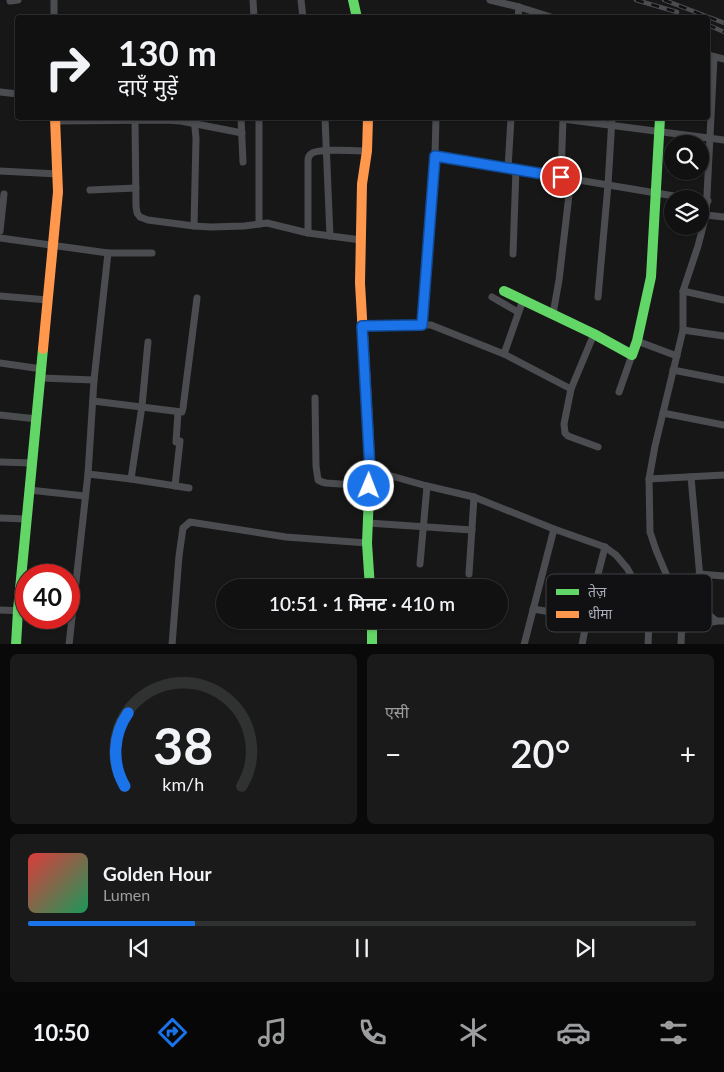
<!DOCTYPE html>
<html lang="hi">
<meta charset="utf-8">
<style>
body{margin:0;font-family:Lato,"Noto Sans Devanagari",sans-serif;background:#1a1a1a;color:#f1f3f6;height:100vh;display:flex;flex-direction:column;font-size:19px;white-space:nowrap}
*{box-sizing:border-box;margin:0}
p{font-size:16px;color:#9c9d9f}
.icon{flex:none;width:28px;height:28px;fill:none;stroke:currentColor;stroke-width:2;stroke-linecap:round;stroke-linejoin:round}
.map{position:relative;height:644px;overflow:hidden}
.panel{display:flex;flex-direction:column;gap:10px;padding:10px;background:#090909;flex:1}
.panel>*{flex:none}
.guide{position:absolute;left:15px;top:15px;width:695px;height:105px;border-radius:5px;box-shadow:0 1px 4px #0004,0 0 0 1px #303131;background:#111;color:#f1f3f6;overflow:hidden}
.tools{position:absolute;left:664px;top:135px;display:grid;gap:10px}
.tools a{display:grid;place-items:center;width:45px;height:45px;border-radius:50%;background:#111;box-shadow:0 1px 4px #0004,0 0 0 1px #303131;font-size:25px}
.speed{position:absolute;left:15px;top:564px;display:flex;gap:10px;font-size:25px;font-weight:700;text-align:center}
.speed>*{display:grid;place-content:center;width:65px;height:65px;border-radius:50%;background:#111;box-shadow:0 1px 4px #0004,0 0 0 1px #303131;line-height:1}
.speed .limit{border:8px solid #d22;background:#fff;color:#111}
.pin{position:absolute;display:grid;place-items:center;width:42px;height:42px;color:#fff;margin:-21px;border:2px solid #fff;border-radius:50%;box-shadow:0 1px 5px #0007}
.me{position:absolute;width:55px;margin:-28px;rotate:1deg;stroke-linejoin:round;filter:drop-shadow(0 0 4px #0008)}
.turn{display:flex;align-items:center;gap:18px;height:105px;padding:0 20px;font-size:22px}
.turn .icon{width:65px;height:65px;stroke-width:2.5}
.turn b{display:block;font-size:35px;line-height:42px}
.big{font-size:38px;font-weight:600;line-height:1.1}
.panel .widget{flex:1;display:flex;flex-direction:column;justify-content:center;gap:8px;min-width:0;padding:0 18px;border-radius:8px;background:#1a1a1a}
.panel .dial{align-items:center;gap:0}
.dial svg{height:130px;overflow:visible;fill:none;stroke:#303131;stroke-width:7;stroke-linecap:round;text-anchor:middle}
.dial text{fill:#f1f3f6;stroke:none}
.song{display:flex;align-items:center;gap:15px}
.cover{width:60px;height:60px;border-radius:8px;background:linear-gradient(135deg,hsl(0 70% 55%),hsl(150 70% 35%))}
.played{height:5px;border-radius:2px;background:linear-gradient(90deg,#1a73e8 25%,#303131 25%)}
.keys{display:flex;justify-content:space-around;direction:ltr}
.heat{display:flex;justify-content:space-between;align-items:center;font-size:28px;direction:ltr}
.panel .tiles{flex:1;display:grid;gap:10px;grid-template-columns:1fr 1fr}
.widget:last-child{grid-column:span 2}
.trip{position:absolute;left:216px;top:579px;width:292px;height:50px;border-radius:25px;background:#111;box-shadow:0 1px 4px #0004,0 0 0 1px #303131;font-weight:600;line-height:50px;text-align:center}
.dock{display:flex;height:80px;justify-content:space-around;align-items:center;background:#070707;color:#9c9d9f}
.dock .icon{width:35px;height:35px}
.dock .on{color:#1a73e8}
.dock b{font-size:22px;color:#f1f3f6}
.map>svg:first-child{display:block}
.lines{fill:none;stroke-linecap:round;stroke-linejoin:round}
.street{stroke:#4b4c50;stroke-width:7}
.fast{stroke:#63d668;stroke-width:10}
.slow{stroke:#ff974d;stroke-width:10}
.rail-casing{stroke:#4b4c4f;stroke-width:4.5}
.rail{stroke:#111113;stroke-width:2.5;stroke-dasharray:8;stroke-linecap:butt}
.route-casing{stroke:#114b97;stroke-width:12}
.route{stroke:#1a73e8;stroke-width:9}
.key{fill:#111113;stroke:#3e4045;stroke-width:1}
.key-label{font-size:14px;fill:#a8adb8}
</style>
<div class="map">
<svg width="724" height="645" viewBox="0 0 724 645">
<rect width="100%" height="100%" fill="#171717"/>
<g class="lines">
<g class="street">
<polyline points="54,0 54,18"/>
<polyline points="253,0 254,18"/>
<polyline points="301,0 303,18"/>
<polyline points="490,0 519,7 554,18"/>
<polyline points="10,1 18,0"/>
<polyline points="518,18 519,7"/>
<polyline points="708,55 724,59"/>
<polyline points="0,92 18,94"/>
<polyline points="241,118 243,162"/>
<polyline points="259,118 259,224"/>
<polyline points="325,118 330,236"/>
<polyline points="563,119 724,140"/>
<polyline points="55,121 167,120 181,121 242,133"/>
<polyline points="135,121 136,206 137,213 140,217 148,220 194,226 211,227 244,226 267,223 308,233 361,240"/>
<polyline points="435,156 692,199"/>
<polyline points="508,168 511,118"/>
<polyline points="0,171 58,174"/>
<polyline points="561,177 563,118"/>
<polyline points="90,190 136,188"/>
<polyline points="700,200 708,201"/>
<polyline points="706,215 724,217"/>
<polyline points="194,226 196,138 194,118"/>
<polyline points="0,231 4,194"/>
<path d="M308,233V161C308,158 308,156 311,154C317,148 356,151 367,151"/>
<polyline points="0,238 108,253 152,253"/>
<polyline points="513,254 516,169"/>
<polyline points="683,291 724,300"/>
<polyline points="0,296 48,300"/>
<polyline points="492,297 518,312"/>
<polyline points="598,297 608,185 612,118"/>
<polyline points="553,314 559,280 571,178"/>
<polyline points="421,325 431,325 504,354 571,389 594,334"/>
<polyline points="362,326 421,325 435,156 436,118"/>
<polyline points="683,330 683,291 698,246 706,215 714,57"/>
<polyline points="637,341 677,356"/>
<polyline points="504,354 523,300"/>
<polyline points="0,363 42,369"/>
<polyline points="673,370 724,380"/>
<polyline points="41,378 94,380"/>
<polyline points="571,389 564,424 565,433 568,436 598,447"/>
<polyline points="619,392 632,355"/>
<polyline points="315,398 316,466 318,480 322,482 326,483 369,486"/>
<polyline points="93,401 182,412 183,408 197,298"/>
<polyline points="663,413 724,425"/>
<polyline points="0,415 37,419"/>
<polyline points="176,442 178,412"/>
<polyline points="0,462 32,463"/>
<polyline points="370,470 427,486 474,497 554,529 524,645"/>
<polyline points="88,474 131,479 189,488"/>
<polyline points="691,477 702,600 708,614 716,621"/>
<polyline points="131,479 142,406 148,342"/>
<polyline points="649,479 724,475"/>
<polyline points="175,486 180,441"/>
<polyline points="29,490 85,496"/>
<polyline points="0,518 27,519"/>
<polyline points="368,523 472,530"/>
<polyline points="554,529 605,547 616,555 627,568 642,594 649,623 648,645"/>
<polyline points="420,564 427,486"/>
<polyline points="469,574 474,497"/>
<polyline points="699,574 724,576"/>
<polyline points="533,609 587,618"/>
<polyline points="0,610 26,611"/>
<polyline points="588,613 649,623"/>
<polyline points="681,630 716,621 724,621"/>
<polyline points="69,645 88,474 94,380 108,253"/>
<polyline points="172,645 179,556 183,528 190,522 286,537 367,543"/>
<polyline points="582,645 588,613 605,547"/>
<polyline points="681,645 682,618 680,607 656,550 650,532 649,479 655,446 683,330 724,336"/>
</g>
<g class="fast">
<polyline points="353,0 357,18"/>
<polyline points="504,291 594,334 632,355 637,341 651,277 660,118"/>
<polyline points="368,423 370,470 367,543 370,588"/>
<polyline points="372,620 372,645"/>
<polyline points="16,645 18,610 43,349"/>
</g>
<g class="slow">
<polyline points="43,349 58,192 55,118"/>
<polyline points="368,423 360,283 362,184 367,151 368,118"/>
</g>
<defs>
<g id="rail">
<polyline points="636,0 677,12"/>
<polyline points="664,0 724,23"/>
<polyline points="708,25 724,32"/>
</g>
</defs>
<use href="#rail" class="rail-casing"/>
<use href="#rail" class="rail"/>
</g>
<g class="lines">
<defs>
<polyline id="route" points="369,486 370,470 362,326 422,325 435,156 561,177"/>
</defs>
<use href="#route" class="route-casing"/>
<use href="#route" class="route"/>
</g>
<rect x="546" y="574" width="166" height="58" rx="8" class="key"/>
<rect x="556" y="589" width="23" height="6" fill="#63d668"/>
<rect x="556" y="611" width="23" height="7" fill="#ff974d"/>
<g class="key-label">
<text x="588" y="597">तेज़</text>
<text x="588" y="619">धीमा</text>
</g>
</svg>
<div class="tools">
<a><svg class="icon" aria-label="search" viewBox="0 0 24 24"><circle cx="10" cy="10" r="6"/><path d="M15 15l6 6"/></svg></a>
<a><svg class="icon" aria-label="layers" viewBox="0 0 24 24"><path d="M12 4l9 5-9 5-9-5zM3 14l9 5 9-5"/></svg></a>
</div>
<div class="speed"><div class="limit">40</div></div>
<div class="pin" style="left:561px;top:177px;background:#d93025"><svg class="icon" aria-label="arrive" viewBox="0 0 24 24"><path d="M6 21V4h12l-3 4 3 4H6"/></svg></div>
<svg class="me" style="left:369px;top:486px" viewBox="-20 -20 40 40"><circle r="17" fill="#1a73e8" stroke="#fff" stroke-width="3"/><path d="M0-11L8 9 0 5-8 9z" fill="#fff"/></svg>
<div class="trip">10:51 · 1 मिनट · 410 m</div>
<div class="guide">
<div class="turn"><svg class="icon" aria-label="right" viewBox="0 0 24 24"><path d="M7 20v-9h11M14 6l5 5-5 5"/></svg><div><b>130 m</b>दाएँ मुड़ें</div></div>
</div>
</div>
<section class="panel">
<div class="tiles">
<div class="widget dial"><svg viewBox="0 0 100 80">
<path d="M14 69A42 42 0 1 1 86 69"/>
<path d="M14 69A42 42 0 0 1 16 24" stroke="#1a73e8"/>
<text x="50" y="56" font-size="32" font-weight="700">38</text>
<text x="50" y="72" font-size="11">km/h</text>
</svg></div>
<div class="widget"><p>एसी</p>
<div class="heat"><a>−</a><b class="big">20°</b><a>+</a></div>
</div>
<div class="widget">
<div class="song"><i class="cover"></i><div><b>Golden Hour</b><p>Lumen</p></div></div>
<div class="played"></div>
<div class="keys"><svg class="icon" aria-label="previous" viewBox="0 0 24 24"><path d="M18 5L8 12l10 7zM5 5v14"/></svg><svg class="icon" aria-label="pause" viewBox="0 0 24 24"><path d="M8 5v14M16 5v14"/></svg><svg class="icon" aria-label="next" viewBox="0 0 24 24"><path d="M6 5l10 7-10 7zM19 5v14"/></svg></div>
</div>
</div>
</section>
<nav class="dock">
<b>10:50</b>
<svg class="icon on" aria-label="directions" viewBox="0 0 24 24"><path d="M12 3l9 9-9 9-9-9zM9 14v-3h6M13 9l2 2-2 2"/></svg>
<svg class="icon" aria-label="music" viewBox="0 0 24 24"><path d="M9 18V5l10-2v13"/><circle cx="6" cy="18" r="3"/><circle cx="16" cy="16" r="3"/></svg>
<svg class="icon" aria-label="phone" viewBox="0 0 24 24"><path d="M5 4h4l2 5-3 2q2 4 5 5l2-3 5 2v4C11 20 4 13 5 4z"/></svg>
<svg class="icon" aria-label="climate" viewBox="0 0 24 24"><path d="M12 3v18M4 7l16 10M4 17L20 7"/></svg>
<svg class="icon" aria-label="car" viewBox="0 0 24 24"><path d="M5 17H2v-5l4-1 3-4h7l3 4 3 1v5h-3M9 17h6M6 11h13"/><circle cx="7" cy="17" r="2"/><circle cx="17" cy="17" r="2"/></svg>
<svg class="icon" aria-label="filters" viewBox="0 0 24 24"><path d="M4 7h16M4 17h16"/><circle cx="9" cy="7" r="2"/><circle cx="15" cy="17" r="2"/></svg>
</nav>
